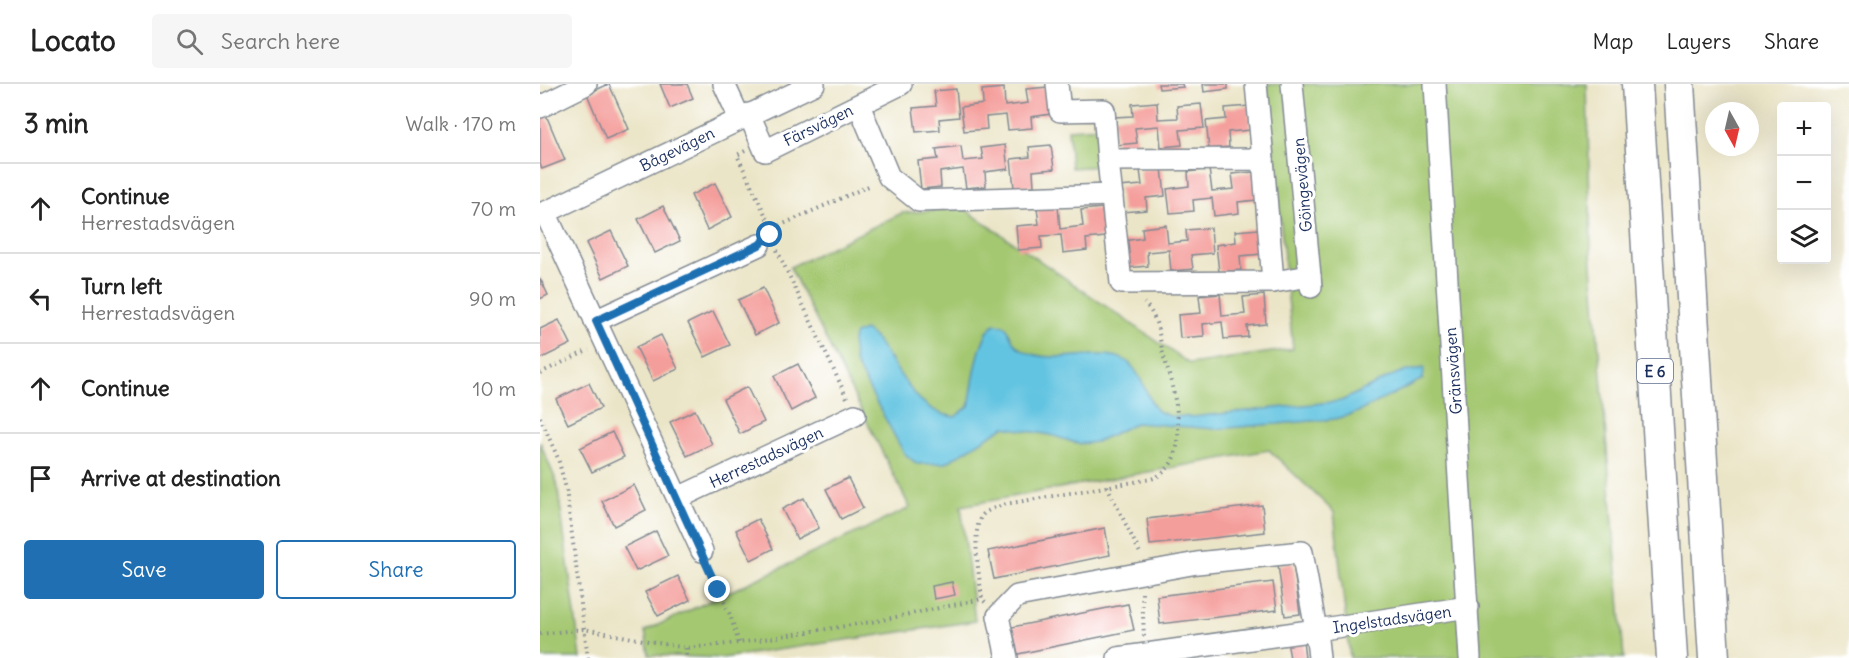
<!DOCTYPE html>
<html lang="en">
<head>
<meta charset="utf-8">
<style>
  :root { --surface:#fff; --page:#f6f6f6; --text:#222; --muted:#767676; --line:#e0e0e0; --accent:#1f6fb2 }
  body { margin:0; font-family:Delius,sans-serif; background:var(--page); color:var(--text) }
  .controls { position:absolute; right:18px; top:18px; display:grid; overflow:hidden; border-radius:6px; box-shadow:0 6px 24px #0002 }
  .controls button { width:54px; height:54px; display:grid; place-items:center; padding:0; border:0; border-bottom:2px solid var(--line); background:var(--surface); color:var(--text); font:30px sans-serif }
  .compass { position:absolute; left:1165px; top:18px; width:54px; height:54px; border-radius:50%; background:var(--surface); box-shadow:0 6px 24px #0002; rotate:172deg }
  .stop { position:absolute; width:18px; height:18px; margin:-14px; border:4px solid #1f6fb2; border-radius:50%; background:#fff }
  .stop.end { background:#1f6fb2; border-color:#fff; box-shadow:0 2px 6px #0008 }
  .list { margin:0; padding:0; list-style:none }
  h2 { display:flex; justify-content:space-between; align-items:center; height:78px; margin:0; padding:0 24px; font-size:26px }
  h2 small { font-size:20px; font-weight:400; color:var(--muted) }
  .list li { display:grid; grid-template-columns:39px 1fr auto; gap:18px; align-items:center; box-sizing:border-box; height:90px; padding:0 24px; border-top:2px solid var(--line) }
  .list b { display:block; font-size:22px; white-space:nowrap }
  .list p { margin:0; font-size:20px; white-space:nowrap; color:var(--muted) }
  .list em { font-size:20px; font-style:normal; color:var(--muted) }
  .actions { display:flex; gap:12px; padding:18px 24px }
  .actions a { flex:1; padding:14px 0; border:2px solid var(--accent); border-radius:6px; text-align:center; font-size:21px; color:var(--accent) }
  .actions .main { background:var(--accent); color:#fff }
  .icon { flex:none; width:33px; height:33px; fill:none; stroke:currentColor; stroke-width:2; stroke-linecap:round; stroke-linejoin:round }
  .map { position:relative; flex:none; width:1309px; height:574px; overflow:hidden }
  header { display:flex; align-items:center; gap:36px; box-sizing:border-box; height:84px; padding:0 30px; background:var(--surface); border-bottom:2px solid var(--line) }
  header strong { font-size:28px }
  nav { display:flex; gap:33px; margin-inline-start:auto; font-size:21px }
  .search { width:420px; height:54px; background:var(--page); display:flex; align-items:center; gap:15px; box-sizing:border-box; padding:0 21px; border-radius:6px; color:var(--muted); font-size:22px }
  main { display:flex }
  aside { flex:1; background:var(--surface) }
  .map>svg:first-child { display:block }
  .green { fill:#a4c871; stroke:#607c68; stroke-width:1.5 }
  .water { fill:#63c4e1; stroke:#3f7aa0; stroke-width:1.5 }
  .building { fill:#f49e9b }
  .lines { fill:none; stroke-linecap:round; stroke-linejoin:round }
  .minor-casing { stroke:#838a92; stroke-width:24 }
  .highway-casing { stroke:#838a92; stroke-width:33 }
  .path { stroke:#838a92; stroke-width:4; stroke-dasharray:1.5 4.5; stroke-linecap:butt }
  .minor { stroke:#fff; stroke-width:21 }
  .highway { stroke:#fff; stroke-width:30 }
  .route { stroke:#1f6fb2; stroke-width:8 }
  .labels { text-anchor:middle; dominant-baseline:central; stroke-width:6; stroke-linejoin:round; paint-order:stroke }
  .shield { fill:#fff; stroke:#5f6d8e; stroke-width:1.5 }
  .shield-label { font-size:15px; font-weight:bold; fill:#1b2f5e }
  .street-label { font-size:16px; fill:#1b2f5e; stroke:#fff }
</style>
</head>
<body>
<header>
<strong>Locato</strong>
<div class="search"><svg class="icon" aria-label="search" viewBox="0 0 24 24"><circle cx="10" cy="10" r="6"/><path d="M15 15l6 6"/></svg>Search here</div>
<nav><a>Map</a><a>Layers</a><a>Share</a></nav>
</header>
<main>
<aside>
<h2>3 min<small>Walk · 170 m</small></h2>
<ul class="list">
<li><svg class="icon" aria-label="ahead" viewBox="0 0 24 24"><path d="M12 20V5M6 11l6-6 6 6"/></svg><div><b>Continue</b><p>Herrestadsvägen</p></div><em>70 m</em></li>
<li><svg class="icon" aria-label="left" viewBox="0 0 24 24"><path d="M17 20v-9H6M10 6l-5 5 5 5"/></svg><div><b>Turn left</b><p>Herrestadsvägen</p></div><em>90 m</em></li>
<li><svg class="icon" aria-label="ahead" viewBox="0 0 24 24"><path d="M12 20V5M6 11l6-6 6 6"/></svg><div><b>Continue</b></div><em>10 m</em></li>
<li><svg class="icon" aria-label="arrive" viewBox="0 0 24 24"><path d="M6 21V4h12l-3 4 3 4H6"/></svg><div><b>Arrive at destination</b></div></li>
</ul>
<div class="actions"><a class="main">Save</a><a>Share</a></div>
</aside>
<div class="map">
<svg width="1309" height="574" viewBox="0 0 1309 574">
  <rect width="100%" height="100%" fill="#fff"/>
  <filter id="ink" filterUnits="userSpaceOnUse"><feTurbulence type="fractalNoise" baseFrequency=".0167" numOctaves="2"/><feDisplacementMap in="SourceGraphic" scale="12" xChannelSelector="R" yChannelSelector="G"/><feConvolveMatrix kernelMatrix="1 2 1 2 8 2 1 2 1" color-interpolation-filters="sRGB"/></filter>
  <filter id="wash" filterUnits="userSpaceOnUse"><feTurbulence type="fractalNoise" baseFrequency=".008" numOctaves="4" result="noise"/><feDisplacementMap in="SourceGraphic" scale="24" xChannelSelector="R" yChannelSelector="G"/><feGaussianBlur stdDeviation="1.35" result="paint"/><feColorMatrix in="noise" values="0 0 0 0 0 0 0 0 0 0 0 0 0 0 0 0 0 1.4 0 .05"/><feComposite in="paint" operator="in"/></filter>
  <g filter="url(#wash)">
    <rect width="100%" height="100%" fill="#ebe5c7"/>
    <g class="green">
      <path d="M727,0H1047L1051,169L1084,574H810L794,428L729,366L421,422L435,537L182,574L109,571L105,547L370,424L250,183L362,129L423,124L650,280L753,265Z"/>
      <path d="M560,43L562,82L531,84L528,45Z"/>
      <path d="M0,358L17,399L41,574H0Z"/>
    </g>
    <path class="water" d="M455,240L464,241C470,247 471,256 476,261C503,288 565,258 589,279C603,292 606,312 617,327L630,332L652,333L801,317L858,289L884,284L883,295L816,329L795,335L676,345L596,339L556,358L539,360L511,351L464,343L406,379L377,380L364,369L315,279L312,258L315,250L324,246L331,250C358,279 372,328 415,333L429,322C433,302 438,250 455,240Z"/>
    <g id="blocks">
      <g class="building">
        <path d="M69,0L89,45L66,55L47,10Z"/>
        <path d="M120,0H147L153,14L130,24Z"/>
        <path d="M618,0H642L643,3L619,5Z"/>
        <path d="M663,0H688V5L664,8Z"/>
        <path d="M508,3L511,30L491,33L492,44L468,46L466,31L446,33L447,45L424,47L421,23L443,20L442,6L464,4L465,22L488,19L486,5Z"/>
        <path d="M416,5L419,33L399,35L400,46L376,48L373,24L396,22L394,7Z"/>
        <path d="M617,18L618,35L638,34L637,22L661,20L664,44L640,46L642,61L621,63L619,42L595,44L597,59L576,61L574,33L593,32L592,20Z"/>
        <path d="M709,22L711,46L688,48L689,63L669,65L666,37L686,35L685,24Z"/>
        <path d="M6,31L25,76L2,85L0,80V33Z"/>
        <path d="M465,61L468,85L445,88L446,102L426,104L423,85L400,88L401,103L381,105L378,77L398,75L396,65L421,62L423,77L443,75L441,64Z"/>
        <path d="M511,61L514,85L493,87L494,102L474,104L471,75L490,73L489,63Z"/>
        <path d="M622,84L625,112L606,114L607,126L582,128L579,103L602,101L600,86Z"/>
        <path d="M669,85L672,107L694,105L692,90L714,88L717,116L698,118L699,129L674,132L672,114L653,116L654,127L630,129L627,105L649,102L648,88Z"/>
        <path d="M175,99L192,133L167,146L151,111Z"/>
        <path d="M123,122L140,157L115,169L98,135Z"/>
        <path d="M518,122L520,145L543,142L541,126L562,124L565,153L546,155L547,166L523,169L521,151L501,152L502,164L478,166L476,142L499,140L497,124Z"/>
        <path d="M626,141L628,159L647,157L646,146L671,144L673,169L651,171L653,185L631,187L629,166L607,168L608,182L586,184L583,157L603,154L602,144Z"/>
        <path d="M719,145L722,170L700,172L701,186L679,188L676,161L696,158L695,147Z"/>
        <path d="M71,147L88,182L63,194L46,159Z"/>
        <path d="M0,194L8,211L0,215Z"/>
        <path d="M223,204L239,239L215,251L198,216Z"/>
        <path d="M680,210L682,232L705,230L703,213L724,211L726,240L707,242L708,253L684,255L682,238L663,240L664,252L640,254L638,231L661,229L659,212Z"/>
        <path d="M173,227L190,261L165,273L148,239Z"/>
        <path d="M19,236L31,260L0,275V245Z"/>
        <path d="M121,251L138,285L113,297L96,263Z"/>
        <path d="M258,280L275,314L251,327L234,292Z"/>
        <path d="M49,299L61,324L28,340L16,315Z"/>
        <path d="M207,303L224,338L200,350L183,315Z"/>
        <path d="M155,326L172,360L147,372L130,338Z"/>
        <path d="M72,348L84,373L52,388L40,364Z"/>
        <path d="M308,394L323,424L301,435L286,405Z"/>
        <path d="M94,401L106,426L74,442L62,417Z"/>
        <path d="M264,414L279,444L257,455L242,425Z"/>
        <path d="M722,421L725,448L610,461L607,435Z"/>
        <path d="M218,435L233,465L211,476L196,446Z"/>
        <path d="M565,444L570,471L454,495L448,467Z"/>
        <path d="M116,447L128,472L96,487L84,463Z"/>
        <path d="M753,479L760,530L745,532L738,481Z"/>
        <path d="M138,492L150,516L118,532L105,508Z"/>
        <path d="M412,498L415,511L394,515L392,502Z"/>
        <path d="M733,498L737,526L620,540L617,512Z"/>
        <path d="M588,520L594,546L478,570L472,543Z"/>
        <path d="M763,556L765,574H750L747,558Z"/>
      </g>
    </g>
  </g>
  <g filter="url(#ink)">
    <use href="#blocks" fill-opacity="0" stroke="#838a92" stroke-width="1.5"/>
    <g class="lines">
      <g class="minor-casing">
        <g id="minor">
          <path d="M184,0L200,35"/>
          <path d="M517,0L520,27L564,26L568,76L723,75L733,198"/>
          <path d="M716,0L723,75"/>
          <path d="M752,0L771,203"/>
          <path d="M895,0L930,574"/>
          <path d="M319,21L349,93L379,117L572,111"/>
          <path d="M0,23L46,0"/>
          <path d="M209,30L225,67L361,0"/>
          <path d="M568,76L581,199L733,198L770,192"/>
          <path d="M5,128L162,467"/>
          <path d="M0,131L274,0"/>
          <path d="M55,237L219,161"/>
          <path d="M138,414L315,331"/>
          <path d="M467,574L458,532L477,512L657,479L762,468L776,546L578,574"/>
          <path d="M779,574L776,546L928,523"/>
        </g>
      </g>
      <g class="highway-casing">
        <g id="highway">
          <path d="M1097,0L1132,574"/>
          <path d="M1139,0L1174,574"/>
        </g>
      </g>
      <g class="path">
        <path d="M205,67L197,71L232,145"/>
        <path d="M231,149L232,145L331,101"/>
        <path d="M237,166L307,314"/>
        <path d="M0,289L49,266"/>
        <path d="M0,333L18,374L26,405L48,574"/>
        <path d="M567,402L600,469"/>
        <path d="M169,485L190,531L199,559"/>
        <path d="M602,509L604,553"/>
        <path d="M445,518L442,515C440,495 431,450 441,433C445,426 458,423 466,420L611,395C657,380 633,303 623,270C619,252 618,232 604,219"/>
        <path d="M0,550L44,545L146,564L199,559L337,537L442,515"/>
        <path d="M146,564L147,574"/>
      </g>
      <use href="#minor" class="minor"/>
      <use href="#highway" class="highway"/>
    </g>
  </g>
  <g class="lines" filter="url(#ink)">
    <path class="route" d="M178,506L56,237L219,161L230,151"/>
  </g>
  <g class="labels">
    <rect class="shield" x="1097" y="275" width="36" height="24" rx="4.5"/>
    <g class="shield-label">
      <text x="1115" y="287">E 6</text>
    </g>
    <g class="street-label">
      <text transform="translate(278 41) rotate(-26)">Färsvägen</text>
      <text transform="translate(137 65) rotate(-26)">Bågevägen</text>
      <text transform="translate(762 101) rotate(-95)">Göingevägen</text>
      <text transform="translate(913 287) rotate(-94)">Gränsvägen</text>
      <text transform="translate(226 373) rotate(-25)">Herrestadsvägen</text>
      <text transform="translate(852 535) rotate(-8)">Ingelstadsvägen</text>
    </g>
  </g>
</svg>
<div class="controls">
<button>+</button>
<button>−</button>
<button><svg class="icon" aria-label="layers" viewBox="0 0 24 24"><path d="M12 4l9 5-9 5-9-5zM3 14l9 5 9-5"/></svg></button>
</div>
<svg class="compass" viewBox="-18 -18 36 36"><path d="M0-13l5 13h-10z" fill="#e53935"/><path d="M0 13l5-13h-10z" fill="#767676"/></svg>
<div class="stop" style="left:230px;top:151px"></div>
<div class="stop end" style="left:178px;top:506px"></div>
</div>
</main>
</body>
</html>
